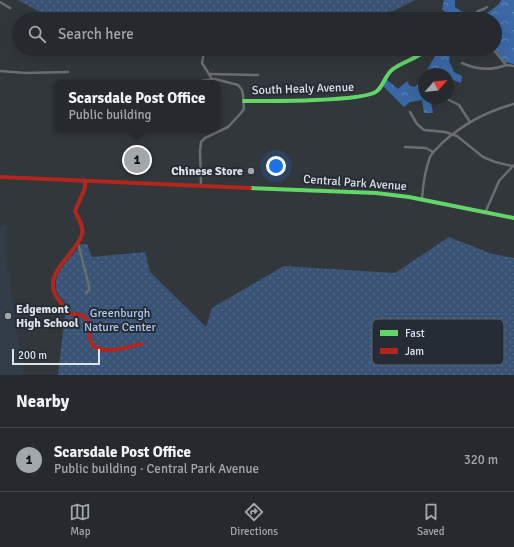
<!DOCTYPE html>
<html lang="en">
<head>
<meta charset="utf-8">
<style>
  :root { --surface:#26292d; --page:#323539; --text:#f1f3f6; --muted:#a4a6aa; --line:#424549; --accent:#a2a7ac }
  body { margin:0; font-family:Signika,sans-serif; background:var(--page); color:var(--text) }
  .compass { position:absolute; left:418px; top:68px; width:36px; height:36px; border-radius:50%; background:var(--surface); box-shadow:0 4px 16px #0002; rotate:62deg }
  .scale { position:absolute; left:12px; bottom:10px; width:88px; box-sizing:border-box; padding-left:4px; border:2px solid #dee3e8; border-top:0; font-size:11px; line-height:14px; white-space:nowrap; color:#dee3e8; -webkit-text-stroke:3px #262c35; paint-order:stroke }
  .you { position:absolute; left:276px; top:166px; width:14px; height:14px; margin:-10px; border:3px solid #fff; border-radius:50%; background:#1a73e8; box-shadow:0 0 0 6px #1a73e833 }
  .badge { display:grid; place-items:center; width:26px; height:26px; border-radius:50%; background:var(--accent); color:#111; font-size:13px; font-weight:700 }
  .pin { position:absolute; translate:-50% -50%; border:2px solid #fff; box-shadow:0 1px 4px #0006 }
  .popup { position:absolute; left:54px; top:80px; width:166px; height:52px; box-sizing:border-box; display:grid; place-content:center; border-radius:8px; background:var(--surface); filter:drop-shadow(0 1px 3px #0005); font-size:13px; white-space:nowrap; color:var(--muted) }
  .popup b { font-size:15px; color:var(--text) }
  .popup::after { content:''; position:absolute; left:50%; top:100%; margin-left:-8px; border:8px solid transparent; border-top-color:var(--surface) }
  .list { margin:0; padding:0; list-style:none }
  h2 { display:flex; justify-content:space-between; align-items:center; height:52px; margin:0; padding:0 16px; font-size:17px }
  h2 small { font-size:13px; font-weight:400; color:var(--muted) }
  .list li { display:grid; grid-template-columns:26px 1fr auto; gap:12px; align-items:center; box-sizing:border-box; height:64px; padding:0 16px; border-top:1px solid var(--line) }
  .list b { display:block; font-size:15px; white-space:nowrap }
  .list p { margin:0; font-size:13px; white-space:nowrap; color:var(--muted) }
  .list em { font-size:13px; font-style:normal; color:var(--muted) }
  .icon { flex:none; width:22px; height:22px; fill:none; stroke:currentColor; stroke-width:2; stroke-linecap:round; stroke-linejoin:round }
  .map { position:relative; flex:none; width:514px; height:375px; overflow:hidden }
  .search { position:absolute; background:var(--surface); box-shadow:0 4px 16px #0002; left:12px; right:12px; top:12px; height:44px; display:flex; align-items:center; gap:10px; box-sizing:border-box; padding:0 14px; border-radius:22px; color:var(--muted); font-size:15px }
  .sheet { height:116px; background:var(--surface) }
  nav { display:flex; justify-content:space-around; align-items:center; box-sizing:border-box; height:56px; border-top:1px solid var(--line); background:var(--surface); font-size:11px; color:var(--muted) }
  nav a { display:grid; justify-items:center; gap:2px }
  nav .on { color:var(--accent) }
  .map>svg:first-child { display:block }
  .built { fill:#333d4a }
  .green { fill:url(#green-dots) }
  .forest { fill:url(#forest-crowns) }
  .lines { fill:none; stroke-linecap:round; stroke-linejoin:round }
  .street { stroke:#6b6d6e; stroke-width:2.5 }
  .fast { stroke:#63d668; stroke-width:4 }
  .jam { stroke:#b3261e; stroke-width:4 }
  .poi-dot { fill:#a2a7ac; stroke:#262c35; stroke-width:1.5 }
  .labels { text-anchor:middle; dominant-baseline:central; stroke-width:4; stroke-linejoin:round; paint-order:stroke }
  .street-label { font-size:12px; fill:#dee3e8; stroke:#262c35 }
  .poi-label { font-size:12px; font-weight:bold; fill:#dee3e8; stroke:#262c35; text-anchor:end }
  .park-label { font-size:12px; fill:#acc8ed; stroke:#262c35 }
  .key { fill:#262c35; stroke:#5d636b; stroke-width:1 }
  .key-label { font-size:11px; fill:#dee3e8 }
</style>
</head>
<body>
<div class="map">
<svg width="514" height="375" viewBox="0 0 514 375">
  <defs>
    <pattern id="green-dots" width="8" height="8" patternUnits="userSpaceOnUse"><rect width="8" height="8" fill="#395476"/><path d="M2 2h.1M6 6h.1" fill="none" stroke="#556c8a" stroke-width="1.8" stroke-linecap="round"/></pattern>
    <pattern id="forest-crowns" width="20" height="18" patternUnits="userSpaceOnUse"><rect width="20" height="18" fill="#3b69a6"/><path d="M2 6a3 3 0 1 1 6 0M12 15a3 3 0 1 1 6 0" fill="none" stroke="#6085b6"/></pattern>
  </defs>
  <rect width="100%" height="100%" fill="#32373c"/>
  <path class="built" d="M6,225V258L24,375H0V226Z"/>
  <g class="green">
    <path d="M18,0H415L393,11L340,19H52Z"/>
    <path d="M449,237L492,254L514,258V375H58L66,305C64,300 59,297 57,292C50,273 72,258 81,244H87L92,257L145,252L150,272L206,327L212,308L284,266L395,273Z"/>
  </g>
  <g class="forest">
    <path d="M444,0H455V7L464,13L463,19H442L445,12L442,9Z"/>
    <path d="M501,0H514V64L505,62L494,49H495V19H480L499,4Z"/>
    <path d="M430,49H457V51L450,52L449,61L454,72L462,76L461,83L453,80L448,81V74H425L435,56Z"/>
    <path d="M424,77V98H430L433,113H424L422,100L410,102L404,107L383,86L386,79L398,89L407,81L410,86L414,87L423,81Z"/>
  </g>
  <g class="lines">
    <g class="street">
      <path d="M0,2L10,8"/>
      <path d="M426,19L438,13L440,16L439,19"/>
      <path d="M477,19L475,15L478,11L484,9L487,7"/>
      <path d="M493,49L506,65L514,66"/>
      <path d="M204,52L202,63L212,79"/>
      <path d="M462,63C475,69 491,71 506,65"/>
      <path d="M0,71L25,73L68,72"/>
      <path d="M209,74L258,75"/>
      <path d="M187,83L215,79L238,85L242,90L243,95L244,109L241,113L228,127L205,138L201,142L200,151L201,185"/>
      <path d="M445,98L459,105L470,122"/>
      <path d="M410,112L417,124L424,130L445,132L457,136L483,157L495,162L512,166"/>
      <path d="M405,147L426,148L433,152"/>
      <path d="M422,199C423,185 425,170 430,157C433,151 438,148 442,143C462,125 487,111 514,104"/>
      <path d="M485,213L499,181L514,165"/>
      <path d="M78,243L89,286V290L86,293"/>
    </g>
    <g class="fast">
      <path d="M244,101C265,101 365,102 377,91C384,85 385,75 393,69C404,61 417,59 427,49"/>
      <path d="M250,188L376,193L409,197L514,218"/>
    </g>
    <g class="jam">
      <path d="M0,177L250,188"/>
      <path d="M85,181V188L75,211C78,218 84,227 82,234C77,254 44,271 55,294C58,300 65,307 69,314L82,315L87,320C89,327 88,335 91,342C97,357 129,347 141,344"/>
    </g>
  </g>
  <g class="poi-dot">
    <circle cx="251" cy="171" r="4"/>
    <circle cx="8" cy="316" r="4"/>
  </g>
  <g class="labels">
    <g class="street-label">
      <text transform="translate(303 89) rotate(-2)">South Healy Avenue</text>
      <text transform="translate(355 183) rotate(4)">Central Park Avenue</text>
    </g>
    <g class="poi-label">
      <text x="243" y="171">Chinese Store</text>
      <text x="16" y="309" text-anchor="start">Edgemont<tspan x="16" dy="14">High School</tspan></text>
    </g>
    <g class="park-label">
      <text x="120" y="313">Greenburgh<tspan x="120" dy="14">Nature Center</tspan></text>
    </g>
  </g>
  <rect x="372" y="319" width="132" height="46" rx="6" class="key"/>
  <rect x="380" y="330" width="18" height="6" fill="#63d668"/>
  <rect x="380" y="348" width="18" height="6" fill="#b3261e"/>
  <g class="key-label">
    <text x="405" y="337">Fast</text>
    <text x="405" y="355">Jam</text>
  </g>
</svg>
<svg class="compass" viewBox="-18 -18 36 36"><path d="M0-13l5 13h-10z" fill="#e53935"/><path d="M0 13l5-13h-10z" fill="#a4a6aa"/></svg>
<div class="scale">200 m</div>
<div class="you"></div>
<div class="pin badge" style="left:137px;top:160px">1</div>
<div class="popup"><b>Scarsdale Post Office</b>Public building</div>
<div class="search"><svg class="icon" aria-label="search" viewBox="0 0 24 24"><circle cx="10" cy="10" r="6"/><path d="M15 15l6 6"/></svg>Search here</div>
</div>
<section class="sheet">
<h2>Nearby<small></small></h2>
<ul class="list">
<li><span class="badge">1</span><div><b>Scarsdale Post Office</b><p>Public building · Central Park Avenue</p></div><em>320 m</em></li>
</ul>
</section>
<nav>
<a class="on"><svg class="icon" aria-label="map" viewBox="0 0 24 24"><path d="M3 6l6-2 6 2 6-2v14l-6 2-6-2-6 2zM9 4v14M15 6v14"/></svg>Map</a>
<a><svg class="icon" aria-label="directions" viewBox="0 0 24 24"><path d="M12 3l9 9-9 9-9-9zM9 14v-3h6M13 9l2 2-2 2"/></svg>Directions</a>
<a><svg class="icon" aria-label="saved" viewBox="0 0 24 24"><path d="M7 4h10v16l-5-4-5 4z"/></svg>Saved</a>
</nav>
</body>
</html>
